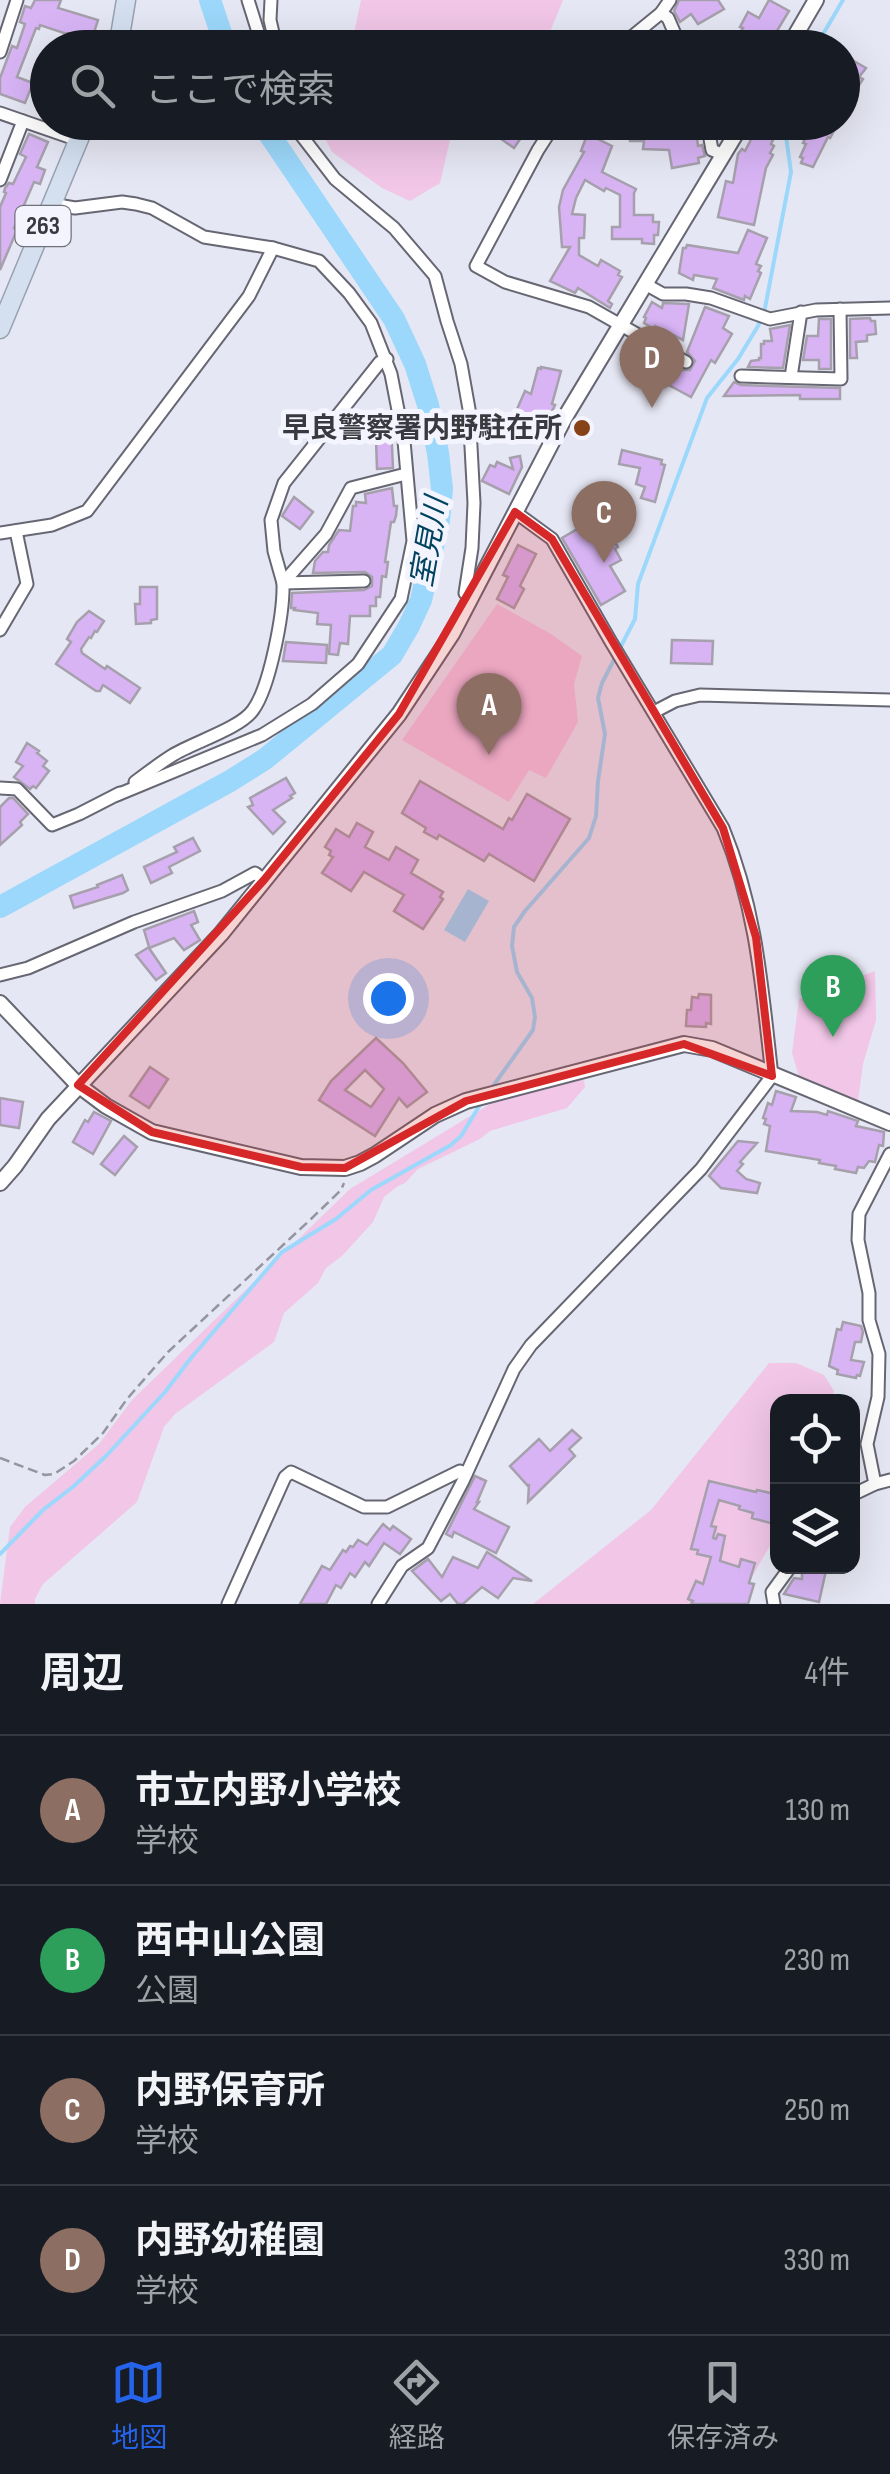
<!DOCTYPE html>
<html lang="ja">
<head>
<meta charset="utf-8">
<style>
  :root { --surface:#171b24; --page:#20242c; --text:#f1f3f6; --muted:#9ea1a6; --line:#363941; --accent:#2563eb }
  body { margin:0; font-family:"Sofia Sans Condensed","Noto Sans JP",sans-serif; background:var(--page); color:var(--text) }
  .controls { position:absolute; right:30px; bottom:30px; display:grid; overflow:hidden; border-radius:20px; box-shadow:0 10px 40px #0002 }
  .controls button { width:90px; height:90px; display:grid; place-items:center; padding:0; border:0; border-bottom:2px solid var(--line); background:var(--surface); color:var(--text); font:50px sans-serif }
  .you { position:absolute; left:388px; top:998px; width:35px; height:35px; margin:-25px; border:8px solid #fff; border-radius:50%; background:#1a73e8; box-shadow:0 0 0 15px #1a73e833 }
  .badge { display:grid; place-items:center; width:65px; height:65px; border-radius:50%; background:var(--accent); color:#fff; font-size:32px; font-weight:700 }
  .pin { position:absolute; translate:-50% -82px; filter:drop-shadow(0 2px 5px #0008) }
  .pin::after { content:''; position:absolute; top:52px; width:35px; height:30px; background:inherit; clip-path:polygon(0 0,100% 0,50% 100%) }
  .list { margin:0; padding:0; list-style:none }
  h2 { display:flex; justify-content:space-between; align-items:center; height:130px; margin:0; padding:0 40px; font-size:42px }
  h2 small { font-size:32px; font-weight:400; color:var(--muted) }
  .list li { display:grid; grid-template-columns:65px 1fr auto; gap:30px; align-items:center; box-sizing:border-box; height:150px; padding:0 40px; border-top:2px solid var(--line) }
  .list b { display:block; font-size:38px; white-space:nowrap }
  .list p { margin:0; font-size:32px; white-space:nowrap; color:var(--muted) }
  .list em { font-size:32px; font-style:normal; color:var(--muted) }
  .icon { flex:none; width:55px; height:55px; fill:none; stroke:currentColor; stroke-width:2; stroke-linecap:round; stroke-linejoin:round }
  .map { position:relative; flex:none; width:890px; height:1604px; overflow:hidden }
  .search { position:absolute; background:var(--surface); box-shadow:0 10px 40px #0002; left:30px; right:30px; top:30px; height:110px; display:flex; align-items:center; gap:25px; box-sizing:border-box; padding:0 35px; border-radius:55px; color:var(--muted); font-size:38px }
  .sheet { height:730px; background:var(--surface) }
  nav { display:flex; justify-content:space-around; align-items:center; box-sizing:border-box; height:140px; border-top:2px solid var(--line); background:var(--surface); font-size:28px; color:var(--muted) }
  nav a { display:grid; justify-items:center; gap:5px }
  nav .on { color:var(--accent) }
  .map>svg:first-child { display:block }
  .green { fill:#f1c6e7 }
  .water { fill:#9cd8fb }
  .lines { fill:none; stroke-linecap:round; stroke-linejoin:round }
  .stream { stroke:#9cd8fb; stroke-width:4 }
  .river { stroke:#9cd8fb; stroke-width:22 }
  .building { fill:#d8b4f5; stroke:#a6a0ac; stroke-width:2.5; fill-rule:evenodd }
  .minor-casing { stroke:#676773; stroke-width:15 }
  .tertiary-casing { stroke:#676773; stroke-width:18 }
  .trunk-casing { stroke:#97a1b0; stroke-width:21 }
  .path { stroke:#94959e; stroke-width:2.5; stroke-dasharray:10 5; stroke-linecap:butt }
  .minor { stroke:#fff; stroke-width:11 }
  .tertiary { stroke:#fff; stroke-width:14 }
  .trunk { stroke:#d4e0f0; stroke-width:18 }
  .marked { fill:#d62828; fill-opacity:0.2; stroke:#d62828; stroke-width:8; stroke-linejoin:round }
  .poi-dot { fill:#874318; stroke:#f4f4ff; stroke-width:4 }
  .labels { text-anchor:middle; dominant-baseline:central; stroke-width:10; stroke-linejoin:round; paint-order:stroke }
  .shield { fill:#f4f4ff; stroke:#717279; stroke-width:2.5 }
  .shield-label { font-size:25px; font-weight:bold; fill:#393a3f }
  .poi-label { font-size:28px; font-weight:bold; fill:#393a3f; stroke:#f4f4ff; text-anchor:end }
  .water-label { font-size:30px; font-style:italic; fill:#00425f; stroke:#f4f4ff }
</style>
</head>
<body>
<div class="map">
<svg width="890" height="1604" viewBox="0 0 890 1604">
  <rect width="100%" height="100%" fill="#e6e7f4"/>
  <g class="green">
    <path d="M361,0H563L548,37L536,47H351Z"/>
    <path d="M325,123H454L440,183L410,201L382,188L332,152L321,130Z"/>
    <path d="M497,604L551,634L582,656L574,684L578,722L546,778L529,770L509,802L402,740Z"/>
    <path d="M875,971L876,1020L863,1064L858,1101L800,1080L792,1053L799,999Z"/>
    <path d="M579,1076L584,1081L585,1087L567,1108L490,1131L480,1139L418,1169L405,1183L398,1186L384,1197L373,1222L342,1256L326,1268L318,1283L284,1313L274,1342L175,1414L164,1427L137,1502L43,1584L35,1599V1604H0L10,1527L25,1507L99,1444L132,1400L350,1189L500,1098Z"/>
    <path d="M769,1363H796L824,1375L834,1391L832,1401L778,1402L777,1534L736,1604H533L651,1510Z"/>
  </g>
  <path class="water" d="M468,889L489,901L465,942L444,930Z"/>
  <g class="lines">
    <g class="stream">
      <path d="M815,48L843,0"/>
      <path d="M491,1089L533,1030L535,1017L532,998L517,972L512,946L514,927L525,911L589,838L596,816L598,781L605,734L598,698L602,683L635,619L638,584L707,398L738,359L758,326L765,308L791,172L784,122"/>
      <path d="M0,1554L43,1510L74,1486L107,1455L165,1392L191,1358L282,1252L336,1219L371,1190L451,1145L461,1136L483,1100"/>
    </g>
    <g class="river">
      <path d="M210,0L226,48"/>
      <path d="M0,907L230,781L265,759L392,655L409,626L421,600L439,520L442,489L438,453L428,405L415,364L394,319L261,122"/>
    </g>
  </g>
  <g class="building">
    <path d="M35,0H61L58,8L98,20L91,42L40,25L39,29L36,28L17,77L33,83L25,103L0,94V78L12,46L17,48L25,24L20,22L25,6L31,8Z"/>
    <path d="M679,0H718L724,9L698,24L691,14L680,22L674,11Z"/>
    <path d="M769,0L789,11L768,46L740,33L743,28L740,27L748,12L759,18Z"/>
    <path d="M854,61L866,68L859,77L863,79L842,112V78Z"/>
    <path d="M477,122H528L524,127L527,129L514,148Z"/>
    <path d="M592,122H600L596,138L612,146L602,172L636,189L634,193V215H653V222H659L658,235H654V244L642,243V239H612V227H620V195L606,188L604,191L585,180L576,198L572,214L585,215L584,238H579V255L598,266L601,260L620,271L618,275L622,277L608,301L612,304L610,308L578,288L575,293L550,281L570,247H562L559,207L563,190L584,152L581,151Z"/>
    <path d="M640,122H695L698,146L702,145L705,156L698,158L699,163L672,168L669,150L643,149L644,141H630V127L640,128Z"/>
    <path d="M786,122H826L836,127L830,138L828,137L813,167L801,163L803,158L800,157L806,144L803,143L808,132Z"/>
    <path d="M756,130L773,140L771,144L774,146L770,153L773,155L766,168L754,225L718,217L726,181L733,183L738,154L742,149L745,151Z"/>
    <path d="M29,134L48,142L37,167L45,170L40,184L34,182L14,228L17,230L0,270V207L6,193L4,192L5,188L9,183L13,184L26,157L20,154Z"/>
    <path d="M748,230L767,238L756,264L761,266L758,271L761,273L750,299L745,296L744,300L713,288L717,279L694,275L693,280L679,273L683,248H686L687,245L738,253Z"/>
    <path d="M652,302L662,308L663,303L689,304L683,340L666,331L655,326L654,329L644,323L646,318L644,317Z"/>
    <path d="M705,307L729,316L723,328L732,334L715,363L711,360L691,397L656,378L659,374L621,354L629,340L681,370H690L695,361L687,352Z"/>
    <path d="M870,318L871,321H875L876,334L867,335V341L856,342L857,358H850V319Z"/>
    <path d="M819,319H831V369H819V360H803L807,336H818Z"/>
    <path d="M790,325L783,368L748,367L751,361L759,360V358H761V344H764V341H772L770,329Z"/>
    <path d="M541,367L561,371L552,404L555,405L551,414L548,413L543,427L514,416L525,391L531,394L538,368L541,369Z"/>
    <path d="M734,382L741,385L840,388V399H800V395L724,396Z"/>
    <path d="M391,424L393,468L377,469L376,440L369,441L368,430Z"/>
    <path d="M622,450L662,460L661,464L665,465L655,502L641,498L645,487L636,484L640,468L619,464Z"/>
    <path d="M520,456L522,467L509,494L482,481L490,465L495,467L497,462L513,469L510,458Z"/>
    <path d="M392,488L394,506H397L396,516L394,522H391L385,562H388L386,577L382,576L380,597H376V606H370V616H350L348,644L340,643L338,655L329,654L331,625L317,624L318,613L294,610L295,608H291L292,593L364,590L372,586V577L365,572L313,573L315,561L323,552H328L329,545L339,530L350,531L353,506H356V502L366,503L365,494Z"/>
    <path d="M294,497L313,512L300,529L282,516Z"/>
    <path d="M598,517L618,547L615,549L621,560L610,566L625,591L601,605L562,538Z"/>
    <path d="M518,545L536,554L520,586L524,589L514,608L497,599L508,577L503,575Z"/>
    <path d="M140,587H157V619L151,620V623L136,624L135,604H140Z"/>
    <path d="M89,611L104,621L97,632L95,631L91,638L89,637L81,649L82,653L105,669L107,666L140,688L130,703L103,685L100,691H96L56,664L71,642L67,639L77,622Z"/>
    <path d="M672,640L713,641L712,664L671,663Z"/>
    <path d="M286,642L327,645L326,663L283,661Z"/>
    <path d="M27,743L39,751L37,753L47,761L43,766L49,771L36,788L33,786L30,789L14,777L23,766L16,762Z"/>
    <path d="M286,778L295,793L290,796L292,798L273,810L285,822L273,834L248,807L253,805L250,798Z"/>
    <path d="M420,781L503,829L509,818L512,820L527,794L570,819L534,881L489,854L484,861L439,835L437,839L424,832L426,828L402,813Z"/>
    <path d="M9,798H13L28,814L20,822L22,825L0,845V807Z"/>
    <path d="M357,823L373,832L365,847L389,860L396,847L418,860L411,873L443,892L440,897L443,899L423,929L394,911L404,895L364,872L351,891L322,873L333,857L329,855L331,851L325,847L336,829L349,837Z"/>
    <path d="M193,838L200,851L169,867L172,873L151,883L144,867L177,852L174,847Z"/>
    <path d="M122,875L128,890L123,893L74,908L70,896L98,887L97,885Z"/>
    <path d="M194,911L198,922L191,925L200,940L184,950L174,938L149,948L166,973L156,980L136,955L149,947L144,930Z"/>
    <path d="M699,994L711,995V1024L706,1023V1027L686,1026L687,1010H691L692,997L698,998Z"/>
    <path d="M376,1038L403,1063L427,1092L407,1107L399,1098L375,1136L319,1100L331,1081ZM365,1070L384,1089L371,1107L345,1090Z"/>
    <path d="M150,1067L168,1079L149,1108L130,1096Z"/>
    <path d="M776,1091L796,1097L791,1111L817,1112L827,1115L828,1111L858,1121L856,1126L884,1132L883,1146L879,1145L875,1162L869,1161L864,1168L858,1167L856,1173L835,1169L836,1166L819,1163L820,1160L766,1151L770,1126L764,1124L766,1119L763,1118L768,1103L772,1105Z"/>
    <path d="M0,1098L23,1102L19,1128L0,1125Z"/>
    <path d="M94,1112L111,1121L93,1154L73,1142L85,1120L88,1122Z"/>
    <path d="M124,1136L137,1147L115,1175L101,1164Z"/>
    <path d="M738,1141L757,1143L740,1162L743,1164L737,1171L746,1179L760,1183L757,1193L721,1188L709,1176Z"/>
    <path d="M843,1322L861,1326L863,1332L861,1342H855L851,1360L864,1362L860,1376L857,1375L856,1378L837,1374L838,1370L829,1366L837,1329L841,1330Z"/>
    <path d="M572,1430L581,1438L569,1449L575,1456L528,1502L529,1484L528,1486L510,1466L539,1439L550,1451Z"/>
    <path d="M475,1476L486,1481L477,1502H479L474,1509L509,1527L496,1553L454,1532L452,1537L446,1534Z"/>
    <path d="M709,1481L756,1492L757,1490L775,1494L773,1505L778,1506V1525L752,1518L753,1513L739,1509L740,1506L719,1500L711,1526L716,1527L713,1538L716,1539L718,1534L725,1536L720,1561L739,1567L741,1559L755,1563L749,1583L754,1584L748,1604H691L693,1601L688,1599L696,1581L703,1584L711,1557L697,1554L698,1550L691,1549Z"/>
    <path d="M383,1524L390,1530L393,1526L411,1539L400,1554L384,1543L369,1566L365,1562L355,1577L350,1573L341,1588L336,1585L326,1604H300L322,1566L330,1570L343,1550L346,1552L350,1546L353,1547L358,1540L367,1545Z"/>
    <path d="M487,1552L532,1581L513,1578L498,1598L482,1587L463,1604H458L450,1594L441,1601L412,1571L428,1559L442,1577L453,1557L478,1568Z"/>
    <path d="M802,1566H827L819,1602L784,1594L794,1578L802,1579Z"/>
  </g>
  <g class="lines">
    <g class="minor-casing">
      <g id="minor">
        <path d="M248,0L263,48"/>
        <path d="M271,0L270,20L276,46L274,48"/>
        <path d="M661,13L668,18L681,48"/>
        <path d="M618,48L661,13L670,0"/>
        <path d="M0,52L17,0"/>
        <path d="M0,113L78,140"/>
        <path d="M291,122L335,179L394,228L435,276L447,321L461,364L469,409L474,503L472,548L465,593L472,598"/>
        <path d="M556,122L538,150L476,266L505,282L589,307L686,362"/>
        <path d="M707,122L712,150L724,155"/>
        <path d="M0,180L23,121"/>
        <path d="M52,204L75,208L122,202L136,204L152,208L204,237L273,248L319,261L349,293L371,323L391,374L404,441L413,541L401,599L358,664L312,704L262,735L117,795"/>
        <path d="M645,284L663,294H686L711,298L770,319L816,310L890,308"/>
        <path d="M741,376L841,379L840,309"/>
        <path d="M791,377L801,312"/>
        <path d="M0,533L52,525L87,511L249,296L273,248"/>
        <path d="M364,581L283,583L274,551L271,520L284,483L380,362L387,359"/>
        <path d="M0,630L27,584L16,531"/>
        <path d="M654,712L675,701L700,695L890,700"/>
        <path d="M135,782C147,773 160,763 173,755C192,743 241,728 253,710C270,687 284,612 283,583L326,534L351,488L406,474"/>
        <path d="M0,788L17,789L52,825L79,814L120,793"/>
        <path d="M0,975L28,968L134,922L222,891L255,873L264,880"/>
        <path d="M875,1484L867,1444L878,1397L879,1354L869,1320V1293L858,1240L859,1214L890,1154"/>
        <path d="M852,1495L875,1484L890,1480"/>
        <path d="M228,1604L285,1477L291,1472L364,1507H387L460,1471L466,1474"/>
        <path d="M378,1604L402,1566L428,1548L463,1481L514,1369L531,1345L701,1169L772,1076C762,989 757,910 723,828L611,642L552,539L515,512"/>
        <path d="M774,1604L772,1592L791,1566"/>
      </g>
    </g>
    <g class="tertiary-casing">
      <g id="tertiary">
        <path d="M788,48L816,0"/>
        <path d="M0,1003L78,1085L106,1106L152,1132L301,1167L345,1168L360,1163L375,1155L435,1115L466,1101L684,1044L712,1049L890,1123"/>
        <path d="M0,1183L15,1166L48,1119L221,934L399,714L452,634L564,419L743,122"/>
      </g>
    </g>
    <g class="trunk-casing">
      <g id="trunk">
        <path d="M118,48L126,0"/>
        <path d="M0,329L86,122"/>
      </g>
    </g>
    <path class="path" d="M0,1458L45,1475L54,1474L74,1461L103,1433L127,1399L168,1352L311,1219L341,1190L344,1183"/>
    <use href="#minor" class="minor"/>
    <use href="#tertiary" class="tertiary"/>
    <use href="#trunk" class="trunk"/>
  </g>
  <path class="marked" d="M515,512L552,539L723,828L756,937L772,1076L684,1044L466,1101L345,1168L301,1167L152,1132L78,1085L264,880L399,714Z"/>
  <circle class="poi-dot" cx="582" cy="428" r="10"/>
  <g class="labels">
    <rect class="shield" x="15.5" y="206" width="55" height="40" rx="8"/>
    <g class="shield-label">
      <text x="43" y="226">263</text>
    </g>
    <g class="poi-label">
      <text x="562" y="428">早良警察署内野駐在所</text>
    </g>
    <g class="water-label">
      <text transform="translate(430 542) rotate(-80)">室見川</text>
    </g>
  </g>
</svg>
<div class="controls">
<button><svg class="icon" aria-label="locate" viewBox="0 0 24 24"><circle cx="12" cy="12" r="6"/><path d="M12 2v4M12 18v4M2 12h4M18 12h4"/></svg></button>
<button><svg class="icon" aria-label="layers" viewBox="0 0 24 24"><path d="M12 4l9 5-9 5-9-5zM3 14l9 5 9-5"/></svg></button>
</div>
<div class="you"></div>
<div class="pin badge" style="left:489px;top:755px;background:#8d6e63">A</div>
<div class="pin badge" style="left:833px;top:1037px;background:#2e9e5b">B</div>
<div class="pin badge" style="left:604px;top:563px;background:#8d6e63">C</div>
<div class="pin badge" style="left:652px;top:408px;background:#8d6e63">D</div>
<div class="search"><svg class="icon" aria-label="search" viewBox="0 0 24 24"><circle cx="10" cy="10" r="6"/><path d="M15 15l6 6"/></svg>ここで検索</div>
</div>
<section class="sheet">
<h2>周辺<small>4件</small></h2>
<ul class="list">
<li><span class="badge" style="background:#8d6e63">A</span><div><b>市立内野小学校</b><p>学校</p></div><em>130 m</em></li>
<li><span class="badge" style="background:#2e9e5b">B</span><div><b>西中山公園</b><p>公園</p></div><em>230 m</em></li>
<li><span class="badge" style="background:#8d6e63">C</span><div><b>内野保育所</b><p>学校</p></div><em>250 m</em></li>
<li><span class="badge" style="background:#8d6e63">D</span><div><b>内野幼稚園</b><p>学校</p></div><em>330 m</em></li>
</ul>
</section>
<nav>
<a class="on"><svg class="icon" aria-label="map" viewBox="0 0 24 24"><path d="M3 6l6-2 6 2 6-2v14l-6 2-6-2-6 2zM9 4v14M15 6v14"/></svg>地図</a>
<a><svg class="icon" aria-label="directions" viewBox="0 0 24 24"><path d="M12 3l9 9-9 9-9-9zM9 14v-3h6M13 9l2 2-2 2"/></svg>経路</a>
<a><svg class="icon" aria-label="saved" viewBox="0 0 24 24"><path d="M7 4h10v16l-5-4-5 4z"/></svg>保存済み</a>
</nav>
</body>
</html>
